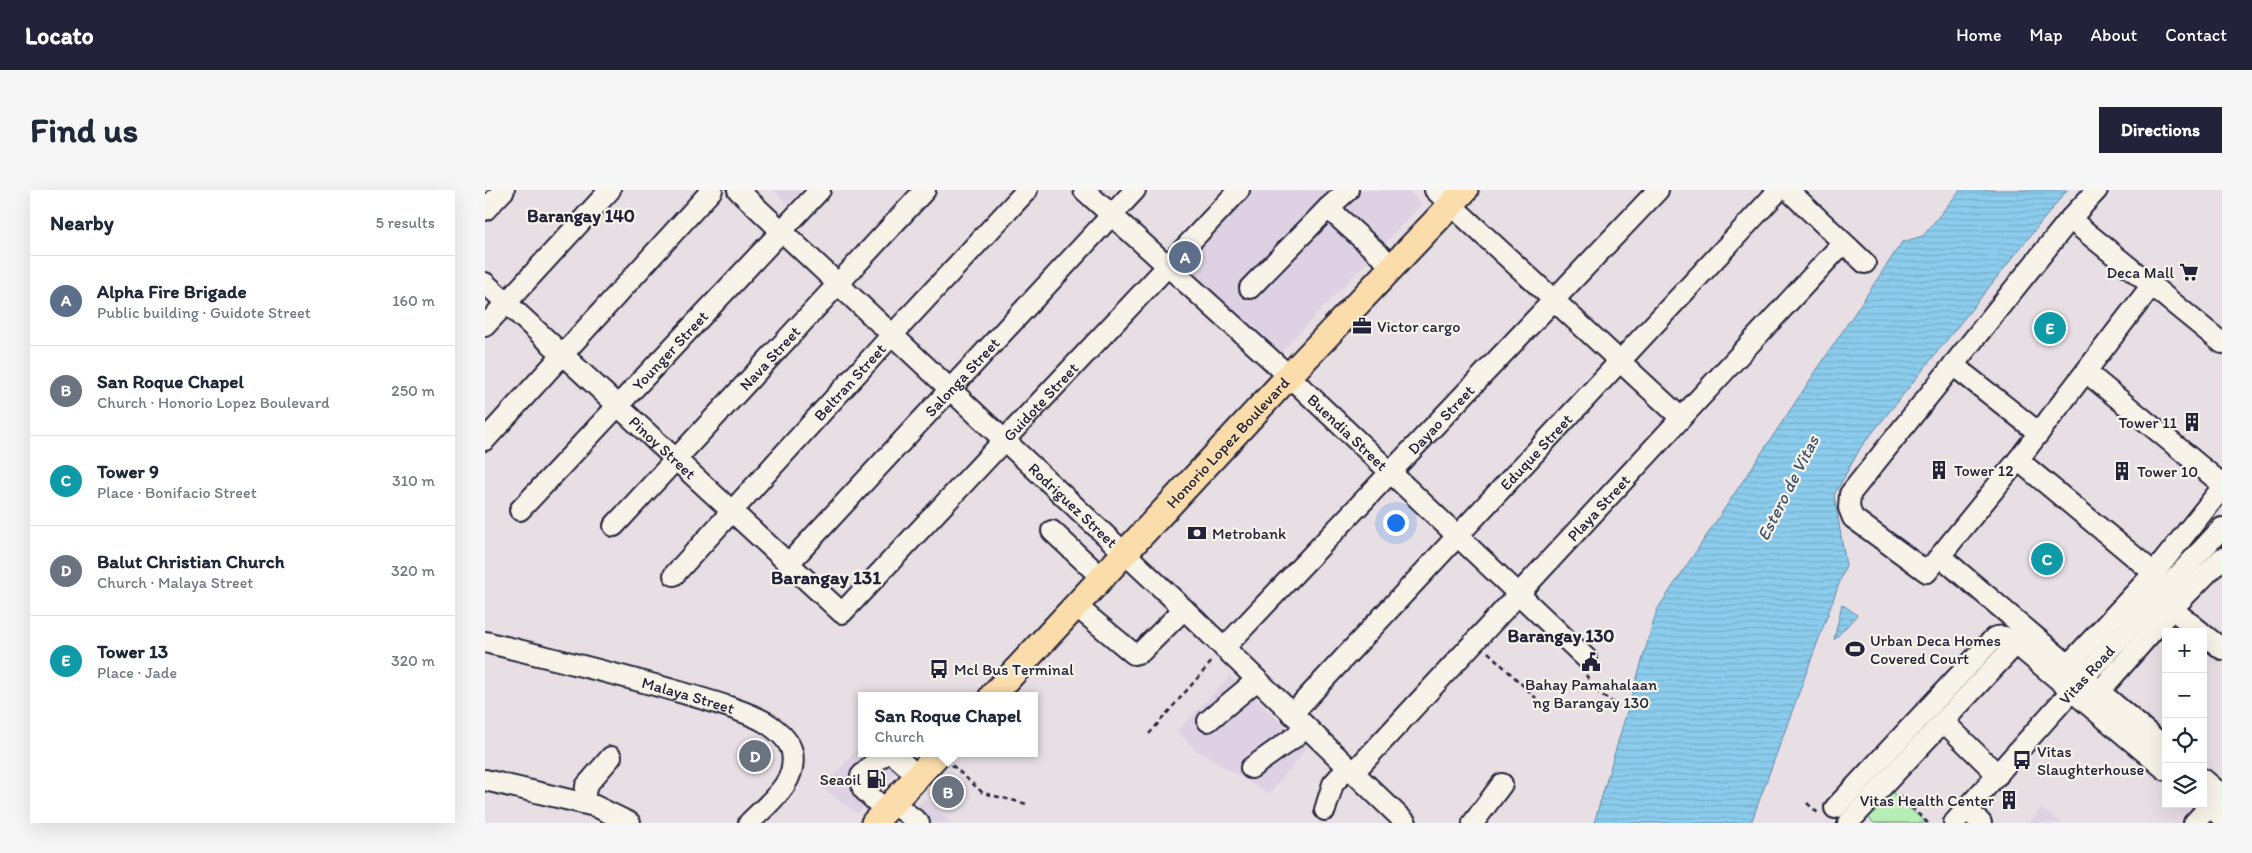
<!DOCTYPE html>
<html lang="en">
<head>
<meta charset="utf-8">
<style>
  :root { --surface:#fff; --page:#f6f6f7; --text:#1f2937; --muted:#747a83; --line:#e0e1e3; --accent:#22223b }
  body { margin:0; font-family:Itim,sans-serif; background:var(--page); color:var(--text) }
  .controls { position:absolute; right:15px; bottom:15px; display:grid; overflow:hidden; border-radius:0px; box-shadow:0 5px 20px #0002 }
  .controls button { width:45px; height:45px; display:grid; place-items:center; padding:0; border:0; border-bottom:1px solid var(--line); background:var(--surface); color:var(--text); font:25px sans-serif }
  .you { position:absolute; left:910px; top:332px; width:18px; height:18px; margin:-12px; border:4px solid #fff; border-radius:50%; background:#1a73e8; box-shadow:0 0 0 8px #1a73e833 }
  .badge { display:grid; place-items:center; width:32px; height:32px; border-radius:50%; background:var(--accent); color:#fff; font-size:16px; font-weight:700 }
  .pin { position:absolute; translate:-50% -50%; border:2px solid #fff; box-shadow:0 1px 5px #0006 }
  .popup { position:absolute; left:373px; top:502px; width:180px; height:65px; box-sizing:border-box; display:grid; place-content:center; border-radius:0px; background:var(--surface); filter:drop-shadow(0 1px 4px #0005); font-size:16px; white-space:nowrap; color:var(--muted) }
  .popup b { font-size:19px; color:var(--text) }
  .popup::after { content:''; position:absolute; left:50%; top:100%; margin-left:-10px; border:10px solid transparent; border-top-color:var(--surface) }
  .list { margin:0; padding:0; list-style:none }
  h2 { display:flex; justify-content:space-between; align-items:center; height:65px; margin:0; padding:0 20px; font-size:21px }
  h2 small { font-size:16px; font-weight:400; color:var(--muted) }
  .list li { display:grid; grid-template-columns:32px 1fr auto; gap:15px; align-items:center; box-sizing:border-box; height:90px; padding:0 20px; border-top:1px solid var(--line) }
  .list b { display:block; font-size:19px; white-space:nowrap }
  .list p { margin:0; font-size:16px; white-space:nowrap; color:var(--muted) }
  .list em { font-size:16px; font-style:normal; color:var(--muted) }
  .icon { flex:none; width:28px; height:28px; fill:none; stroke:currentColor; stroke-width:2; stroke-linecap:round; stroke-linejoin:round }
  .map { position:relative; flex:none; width:1737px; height:633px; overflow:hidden; border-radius:0px }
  header { display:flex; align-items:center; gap:30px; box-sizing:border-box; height:70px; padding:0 25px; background:var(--accent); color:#fff }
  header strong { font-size:24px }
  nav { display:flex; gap:28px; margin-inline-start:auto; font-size:18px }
  .intro { display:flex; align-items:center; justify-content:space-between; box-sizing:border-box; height:120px; padding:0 30px }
  h1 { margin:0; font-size:35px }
  .button { padding:12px 22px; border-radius:0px; background:var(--accent); color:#fff; font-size:18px; font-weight:700 }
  main { display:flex; gap:30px; padding:0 30px }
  aside { flex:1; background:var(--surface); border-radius:0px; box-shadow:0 5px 20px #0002 }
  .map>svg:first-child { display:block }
  .built { fill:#ded1e3 }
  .green { fill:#b6efb3; stroke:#6c8877 }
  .water { fill:url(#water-rules); stroke:#6288a6 }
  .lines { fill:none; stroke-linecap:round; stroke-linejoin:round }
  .minor-casing { stroke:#22223b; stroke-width:24 }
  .major-casing { stroke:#22223b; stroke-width:29 }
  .path { stroke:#22223b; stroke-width:2.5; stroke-dasharray:5 4; stroke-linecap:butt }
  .minor { stroke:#f7f3e8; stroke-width:20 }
  .major { stroke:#fbddab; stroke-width:25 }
  .labels { text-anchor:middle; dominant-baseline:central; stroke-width:4.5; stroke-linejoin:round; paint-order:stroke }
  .poi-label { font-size:16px; fill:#22223b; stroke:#f7f3e8; text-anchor:start }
  .street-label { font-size:16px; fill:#22223b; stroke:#f7f3e8 }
  .neighbourhood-label { font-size:18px; font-weight:bold; fill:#22223b; stroke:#f7f3e8 }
  .water-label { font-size:18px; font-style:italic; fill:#425570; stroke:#f7f3e8 }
  .quarter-label { font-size:19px; font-weight:bold; fill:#22223b; stroke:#f7f3e8 }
</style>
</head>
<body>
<header>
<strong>Locato</strong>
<nav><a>Home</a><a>Map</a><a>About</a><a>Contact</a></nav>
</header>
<div class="intro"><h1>Find us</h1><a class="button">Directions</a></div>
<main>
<aside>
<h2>Nearby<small>5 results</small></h2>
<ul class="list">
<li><span class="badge" style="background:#5c6f8a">A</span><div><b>Alpha Fire Brigade</b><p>Public building · Guidote Street</p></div><em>160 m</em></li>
<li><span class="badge" style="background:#6b7280">B</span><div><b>San Roque Chapel</b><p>Church · Honorio Lopez Boulevard</p></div><em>250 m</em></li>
<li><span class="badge" style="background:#0f9aa8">C</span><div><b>Tower 9</b><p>Place · Bonifacio Street</p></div><em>310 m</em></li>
<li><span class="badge" style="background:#6b7280">D</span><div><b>Balut Christian Church</b><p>Church · Malaya Street</p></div><em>320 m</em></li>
<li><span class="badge" style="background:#0f9aa8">E</span><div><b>Tower 13</b><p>Place · Jade</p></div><em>320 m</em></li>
</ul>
</aside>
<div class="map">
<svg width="1737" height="633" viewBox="0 0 1737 633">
  <defs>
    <pattern id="water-rules" width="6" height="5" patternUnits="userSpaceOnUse" patternTransform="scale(1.25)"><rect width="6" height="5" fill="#8ccced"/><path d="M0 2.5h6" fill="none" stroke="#78afcc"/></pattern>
  </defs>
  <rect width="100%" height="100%" fill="#e8dfe5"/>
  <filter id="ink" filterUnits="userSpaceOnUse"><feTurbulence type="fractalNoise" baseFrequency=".02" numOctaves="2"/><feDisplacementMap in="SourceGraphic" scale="10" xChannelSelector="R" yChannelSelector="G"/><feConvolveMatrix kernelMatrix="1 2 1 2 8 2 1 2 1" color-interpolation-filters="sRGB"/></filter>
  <g filter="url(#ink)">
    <g class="built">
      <path d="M288,0H316L303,14Z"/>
      <path d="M767,0H923L937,14L794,164L696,79Z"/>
      <path d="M745,486L823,557L784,604L712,561L692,541Z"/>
      <path d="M377,554V563H405L423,570L372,623L337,598Z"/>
      <path d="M439,608L466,633H416Z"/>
      <path d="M1556,618L1577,633H1545Z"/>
    </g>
    <path class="green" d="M1401,597L1441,633H1389L1378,623Z"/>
    <g class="water">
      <path d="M1475,0H1582L1376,257L1349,305L1361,375L1266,633H1109L1172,420L1417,52L1438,46Z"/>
      <path d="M1357,414L1372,425L1349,450Z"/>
    </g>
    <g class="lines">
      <g class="minor-casing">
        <g id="minor">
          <path id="s1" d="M253,0L699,419L921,633"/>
          <path id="s2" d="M599,0L804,186L1101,468"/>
          <path d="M950,0L1196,228"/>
          <path d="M1303,0L1380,73"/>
          <path d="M1612,0L1585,29L1365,304L1364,318L1368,328L1442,382L1533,270L1667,95"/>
          <path d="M843,18L863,0"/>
          <path d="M0,20L19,0"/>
          <path d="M1585,29L1737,153"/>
          <path id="s3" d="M0,93L357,423L754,0"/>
          <path d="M765,98L843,18L907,76"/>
          <path d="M0,136L125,0"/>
          <path d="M1468,175L1554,243"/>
          <path d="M1601,182L1737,294"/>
          <path d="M0,250L227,0"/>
          <path d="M1533,270L1669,383"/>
          <path id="s4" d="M35,320L335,0"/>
          <path id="s5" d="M129,336L440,0"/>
          <path d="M567,341L617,388"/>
          <path d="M1455,366L1681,558"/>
          <path id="s6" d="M304,373L650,0"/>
          <path id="s7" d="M189,385L397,156L542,0"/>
          <path d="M591,416L649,464L656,462L699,419"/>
          <path d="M1687,419L1716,442"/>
          <path d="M1718,444L1737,459"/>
          <path id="s8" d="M0,452C66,468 133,484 198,503C222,510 259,520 280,532C291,539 304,549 307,562C313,593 283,613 264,633"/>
          <path id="s9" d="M739,458L1173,0"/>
          <path d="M1584,474L1669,383L1737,298"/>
          <path d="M1614,502L1687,419L1737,368"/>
          <path id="s10" d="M807,524L1294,0"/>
          <path d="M723,531L772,490"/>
          <path d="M1459,532L1513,585"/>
          <path d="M766,578L811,546L819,535"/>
          <path id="s11" d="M869,582L1358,53"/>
          <path d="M1718,589L1737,605"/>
          <path d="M0,590L110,616L145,633"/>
          <path d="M1718,612L1737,627"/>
          <path d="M99,613L101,596L126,567"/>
          <path d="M408,613L434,633"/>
          <path d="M1350,618L1509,448C1518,444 1523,448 1531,454L1681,580"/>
          <path d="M1482,619L1496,633"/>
          <path d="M840,620L848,594L863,577"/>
          <path d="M401,621L378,599L376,586C405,556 404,558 432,587"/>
          <path d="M988,633L1017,594"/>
          <path d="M1363,633L1531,454"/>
          <path id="s12" d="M1469,633L1598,488L1737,338"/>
          <path d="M1709,633L1724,617"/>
        </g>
      </g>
      <g class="major-casing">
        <g id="major">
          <path id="s13" d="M507,506L804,186L980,0"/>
          <path d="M389,633L454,563"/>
        </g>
      </g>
      <g class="path">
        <path d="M1003,462L1051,508"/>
        <path d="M1101,485L1111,501L1133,516"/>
        <path d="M664,544L728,470"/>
        <path d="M467,575L498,603L542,614"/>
        <path d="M1413,605L1443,633"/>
        <path d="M1322,613L1335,625"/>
      </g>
      <use href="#minor" class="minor"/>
      <use href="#major" class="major"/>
    </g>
  </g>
  <defs>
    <g id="supermarket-bare" transform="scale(1.5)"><path d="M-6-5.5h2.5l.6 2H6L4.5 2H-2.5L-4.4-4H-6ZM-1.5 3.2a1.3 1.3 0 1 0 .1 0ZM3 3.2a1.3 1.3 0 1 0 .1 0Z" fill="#22223b" stroke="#f7f3e8" stroke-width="2.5" paint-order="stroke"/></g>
    <g id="office-bare" transform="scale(1.5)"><path d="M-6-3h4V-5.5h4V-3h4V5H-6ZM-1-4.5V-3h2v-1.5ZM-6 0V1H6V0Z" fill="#22223b" stroke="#f7f3e8" stroke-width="2.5" paint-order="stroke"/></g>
    <g id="building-bare" transform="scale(1.5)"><path d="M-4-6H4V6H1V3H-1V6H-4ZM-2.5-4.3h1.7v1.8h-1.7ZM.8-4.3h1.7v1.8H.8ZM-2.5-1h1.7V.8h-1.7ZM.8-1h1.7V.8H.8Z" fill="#22223b" stroke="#f7f3e8" stroke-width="2.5" paint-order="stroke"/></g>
    <g id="bank-bare" transform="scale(1.5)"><path d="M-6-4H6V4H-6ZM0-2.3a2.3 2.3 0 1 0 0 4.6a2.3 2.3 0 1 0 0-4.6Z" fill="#22223b" stroke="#f7f3e8" stroke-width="2.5" paint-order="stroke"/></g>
    <g id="stadium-bare" transform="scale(1.5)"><path d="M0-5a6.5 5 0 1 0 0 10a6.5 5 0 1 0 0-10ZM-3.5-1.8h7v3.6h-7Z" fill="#22223b" stroke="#f7f3e8" stroke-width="2.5" paint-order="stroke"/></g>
    <g id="civic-bare" transform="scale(1.5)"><path d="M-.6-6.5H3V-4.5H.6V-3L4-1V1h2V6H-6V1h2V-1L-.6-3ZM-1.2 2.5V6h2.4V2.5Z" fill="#22223b" stroke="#f7f3e8" stroke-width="2.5" paint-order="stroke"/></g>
    <g id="bus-bare" transform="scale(1.5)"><path d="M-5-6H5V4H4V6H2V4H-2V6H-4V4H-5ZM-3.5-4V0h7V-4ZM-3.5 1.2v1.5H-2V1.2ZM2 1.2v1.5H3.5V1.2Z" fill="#22223b" stroke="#f7f3e8" stroke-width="2.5" paint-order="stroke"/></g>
    <g id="fuel-bare" transform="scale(1.5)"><path d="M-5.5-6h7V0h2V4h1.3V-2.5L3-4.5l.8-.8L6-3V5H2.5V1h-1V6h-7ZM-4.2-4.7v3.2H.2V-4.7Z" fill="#22223b" stroke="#f7f3e8" stroke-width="2.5" paint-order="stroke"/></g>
  </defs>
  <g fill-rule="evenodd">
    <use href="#supermarket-bare" x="1704" y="82"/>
    <use href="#office-bare" x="877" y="136"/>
    <use href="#building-bare" x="1707" y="232"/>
    <use href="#building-bare" x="1454" y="280"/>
    <use href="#building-bare" x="1637" y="281"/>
    <use href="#bank-bare" x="712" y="343"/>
    <use href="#stadium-bare" x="1370" y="459"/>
    <use href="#civic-bare" x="1106" y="472"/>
    <use href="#bus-bare" x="454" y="479"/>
    <use href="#bus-bare" x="1537" y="570"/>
    <use href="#fuel-bare" x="391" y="589"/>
    <use href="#building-bare" x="1524" y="610"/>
  </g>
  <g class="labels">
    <g class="poi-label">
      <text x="1689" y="82" text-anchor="end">Deca Mall</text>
      <text x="892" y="136">Victor cargo</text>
      <text x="1692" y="232" text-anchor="end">Tower 11</text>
      <text x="1469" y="280">Tower 12</text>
      <text x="1652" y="281">Tower 10</text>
      <text x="727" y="343">Metrobank</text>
      <text x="1385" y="450">Urban Deca Homes<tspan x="1385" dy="18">Covered Court</tspan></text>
      <text x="469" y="479">Mcl Bus Terminal</text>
      <text x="1106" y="494" text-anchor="middle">Bahay Pamahalaan<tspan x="1106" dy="18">ng Barangay 130</tspan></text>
      <text x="1552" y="561">Vitas<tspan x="1552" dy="18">Slaughterhouse</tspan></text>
      <text x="376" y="589" text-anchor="end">Seaoil</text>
      <text x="1509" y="610" text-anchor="end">Vitas Health Center</text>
    </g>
    <g class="street-label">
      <text stroke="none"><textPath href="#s4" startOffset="219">Younger Street</textPath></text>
      <text stroke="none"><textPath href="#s5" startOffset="229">Nava Street</textPath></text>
      <text stroke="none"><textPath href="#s6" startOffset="254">Salonga Street</textPath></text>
      <text stroke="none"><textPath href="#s7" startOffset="261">Beltran Street</textPath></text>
      <text stroke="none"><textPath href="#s3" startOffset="776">Guidote Street</textPath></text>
      <text stroke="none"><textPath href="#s9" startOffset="315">Dayao Street</textPath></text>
      <text stroke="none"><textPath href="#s2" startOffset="358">Buendia Street</textPath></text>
      <text stroke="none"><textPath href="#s13" startOffset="346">Honorio Lopez Boulevard</textPath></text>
      <text stroke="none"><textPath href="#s3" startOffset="242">Pinoy Street</textPath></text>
      <text stroke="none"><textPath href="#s10" startOffset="358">Eduque Street</textPath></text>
      <text stroke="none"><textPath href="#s1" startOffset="460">Rodriguez Street</textPath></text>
      <text stroke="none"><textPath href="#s11" startOffset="360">Playa Street</textPath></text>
      <text stroke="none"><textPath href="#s12" startOffset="199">Vitas Road</textPath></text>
      <text stroke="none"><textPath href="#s8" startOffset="210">Malaya Street</textPath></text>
    </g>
    <g class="neighbourhood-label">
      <text x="96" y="26">Barangay 140</text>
      <text x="1076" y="446">Barangay 130</text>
    </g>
    <g class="water-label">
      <text transform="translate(1303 298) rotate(-63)">Estero de Vitas</text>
    </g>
    <g class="quarter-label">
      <text x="341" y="387">Barangay 131</text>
    </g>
  </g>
</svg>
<div class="controls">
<button>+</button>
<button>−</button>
<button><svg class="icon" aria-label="locate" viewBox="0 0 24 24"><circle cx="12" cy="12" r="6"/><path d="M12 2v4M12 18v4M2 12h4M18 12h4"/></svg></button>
<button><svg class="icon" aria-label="layers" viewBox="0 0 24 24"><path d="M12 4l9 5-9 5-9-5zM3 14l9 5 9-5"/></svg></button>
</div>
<div class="you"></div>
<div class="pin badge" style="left:700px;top:67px;background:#5c6f8a">A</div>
<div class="pin badge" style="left:463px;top:602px;background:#6b7280">B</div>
<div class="popup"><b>San Roque Chapel</b>Church</div>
<div class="pin badge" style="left:1562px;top:369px;background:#0f9aa8">C</div>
<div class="pin badge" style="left:270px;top:566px;background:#6b7280">D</div>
<div class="pin badge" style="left:1565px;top:138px;background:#0f9aa8">E</div>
</div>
</main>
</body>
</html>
